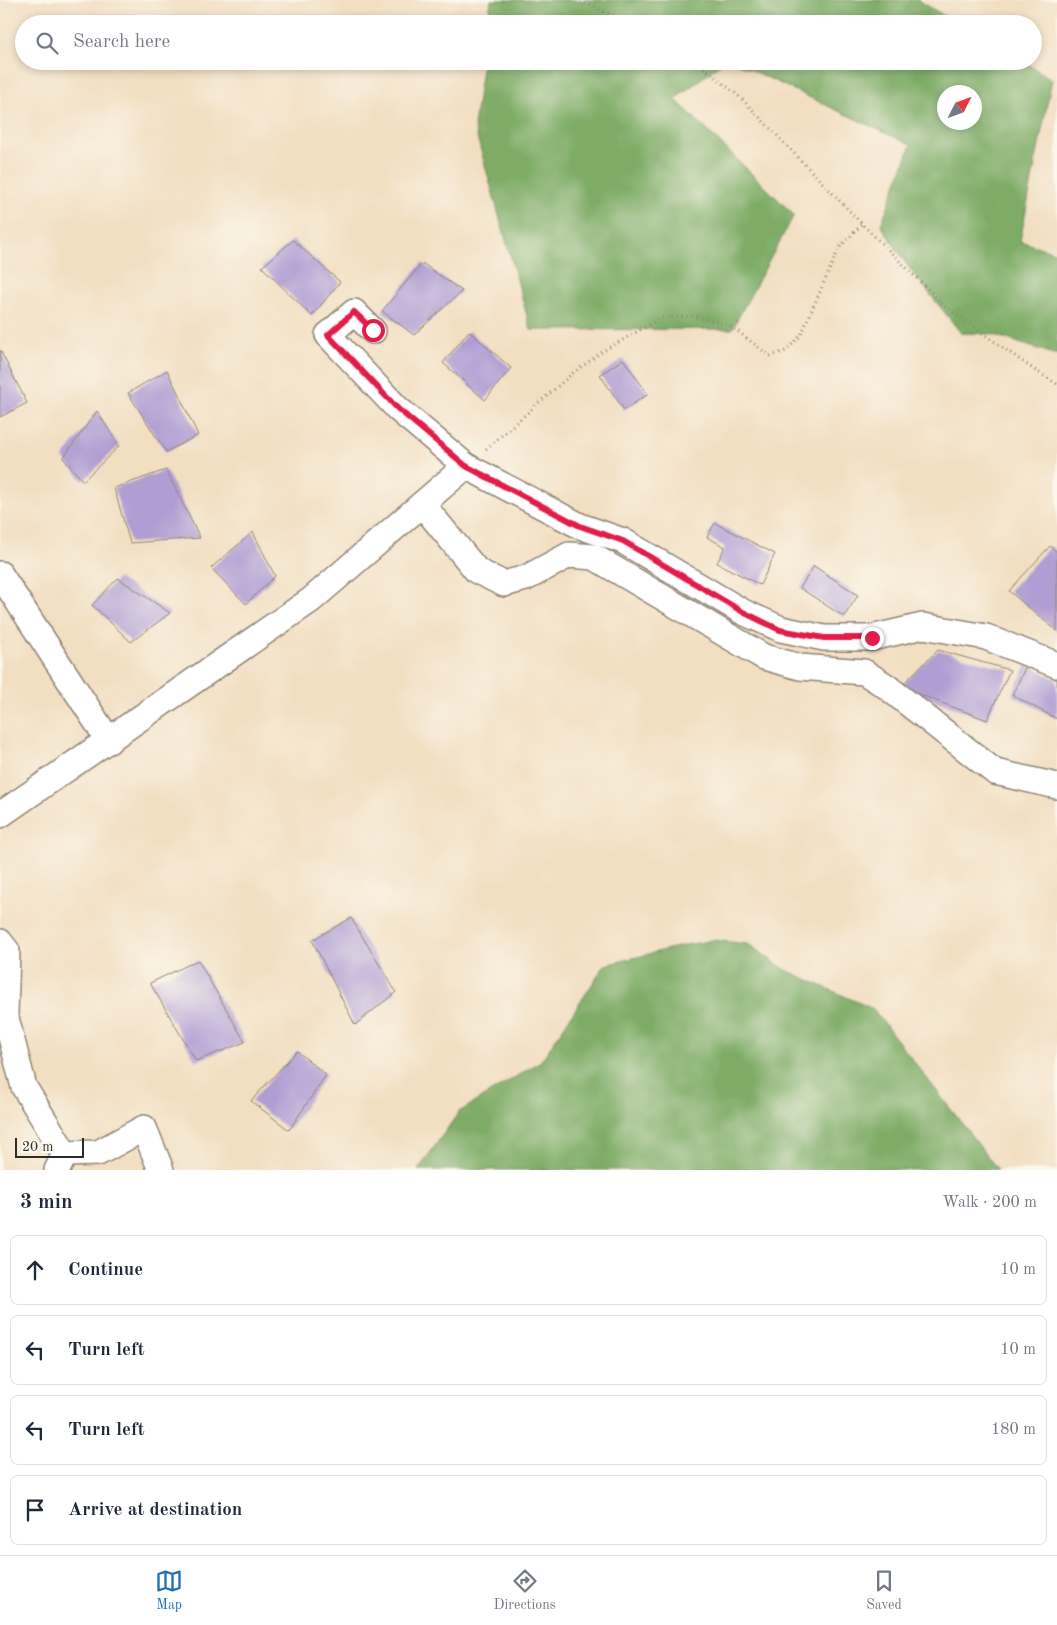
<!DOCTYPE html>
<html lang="en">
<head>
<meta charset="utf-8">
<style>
  :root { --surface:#fff; --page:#f6f6f7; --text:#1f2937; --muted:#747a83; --line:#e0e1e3; --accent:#1f6fb2 }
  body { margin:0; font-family:"Old Standard TT",serif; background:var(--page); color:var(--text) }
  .compass { position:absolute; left:937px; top:85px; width:45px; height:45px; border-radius:50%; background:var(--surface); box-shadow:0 2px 8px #0003; rotate:48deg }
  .scale { position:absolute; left:15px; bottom:12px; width:69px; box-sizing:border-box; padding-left:5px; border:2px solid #2b2b2b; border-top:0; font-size:14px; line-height:18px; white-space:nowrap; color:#2b2b2b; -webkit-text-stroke:4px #fbf7ec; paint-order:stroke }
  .stop { position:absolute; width:15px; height:15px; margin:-11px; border:4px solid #e11d48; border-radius:50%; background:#fff }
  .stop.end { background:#e11d48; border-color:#fff; box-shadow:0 1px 5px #0008 }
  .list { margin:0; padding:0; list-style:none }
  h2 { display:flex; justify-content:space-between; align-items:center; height:65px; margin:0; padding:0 20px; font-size:21px }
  h2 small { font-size:16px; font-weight:400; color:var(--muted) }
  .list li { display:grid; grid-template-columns:32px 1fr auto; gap:15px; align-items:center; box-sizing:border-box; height:70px; margin:0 10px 10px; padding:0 10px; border:1px solid var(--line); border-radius:8px }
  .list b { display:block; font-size:19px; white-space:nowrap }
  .list em { font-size:16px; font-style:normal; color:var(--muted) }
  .icon { flex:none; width:28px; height:28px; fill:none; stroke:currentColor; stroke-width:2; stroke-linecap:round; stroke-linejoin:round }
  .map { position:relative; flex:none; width:1057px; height:1170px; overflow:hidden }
  .search { position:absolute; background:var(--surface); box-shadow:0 2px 8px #0003; left:15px; right:15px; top:15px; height:55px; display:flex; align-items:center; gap:12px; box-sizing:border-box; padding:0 18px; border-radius:28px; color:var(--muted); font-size:19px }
  .sheet { height:385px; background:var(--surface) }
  nav { display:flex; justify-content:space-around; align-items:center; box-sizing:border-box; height:70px; border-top:1px solid var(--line); background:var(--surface); font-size:14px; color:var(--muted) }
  nav a { display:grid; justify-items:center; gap:2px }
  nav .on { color:var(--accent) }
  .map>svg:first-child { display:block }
  .forest { fill:#7eac66; stroke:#546c48; fill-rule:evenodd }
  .building { fill:#b09dd3 }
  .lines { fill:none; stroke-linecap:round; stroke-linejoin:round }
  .minor-casing { stroke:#8e8476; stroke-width:28 }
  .path { stroke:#8e8476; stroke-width:3; stroke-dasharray:1 4; stroke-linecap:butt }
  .minor { stroke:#fff; stroke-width:25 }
  .route { stroke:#e11d48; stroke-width:6 }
</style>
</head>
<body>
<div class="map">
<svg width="1057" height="1170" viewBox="0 0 1057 1170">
  <rect width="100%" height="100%" fill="#fbf7ec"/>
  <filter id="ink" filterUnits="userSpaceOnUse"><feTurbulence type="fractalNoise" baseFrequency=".02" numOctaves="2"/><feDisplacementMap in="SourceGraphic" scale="10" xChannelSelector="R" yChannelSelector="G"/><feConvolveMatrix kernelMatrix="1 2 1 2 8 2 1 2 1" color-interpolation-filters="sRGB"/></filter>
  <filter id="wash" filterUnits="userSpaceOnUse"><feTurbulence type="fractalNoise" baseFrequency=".0096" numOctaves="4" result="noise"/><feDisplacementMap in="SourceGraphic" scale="20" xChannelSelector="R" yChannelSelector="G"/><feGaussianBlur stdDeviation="1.12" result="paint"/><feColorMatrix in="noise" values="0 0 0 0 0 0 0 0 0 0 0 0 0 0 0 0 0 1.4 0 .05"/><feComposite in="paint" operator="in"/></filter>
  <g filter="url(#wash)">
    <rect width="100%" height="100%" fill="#f2dec1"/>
    <g class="forest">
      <path d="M491,0H918L958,24H488Z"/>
      <path d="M483,61H724L675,99L794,215L732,329L531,330L474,126Z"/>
      <path d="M732,61H1022L1052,79L1020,241L1057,253V355L991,334L961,333L909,268L881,225L911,145ZM974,92V122H944V92Z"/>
      <path d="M713,940L748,944L786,970L873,1009L998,1170H418L459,1112L541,1061L605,965L681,946Z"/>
    </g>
    <g id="blocks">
      <g class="building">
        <path d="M293,240L340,282L312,316L262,267Z"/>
        <path d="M422,263L462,291L414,335L382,311Z"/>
        <path d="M469,331L511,368L485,400L443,363Z"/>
        <path d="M0,350L27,403L0,417Z"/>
        <path d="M623,359L648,394L624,410L600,375Z"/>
        <path d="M167,370L198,435L166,452L128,393Z"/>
        <path d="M97,411L119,446L83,481L63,458Z"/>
        <path d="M166,470L200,538L130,543L114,488Z"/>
        <path d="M715,523L775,554L760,585L717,563L725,547L707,537Z"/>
        <path d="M253,532L275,576L246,604L211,568Z"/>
        <path d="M1050,546L1057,552V631L1009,591Z"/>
        <path d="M814,566L858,595L844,617L800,588Z"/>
        <path d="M118,578L170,613L131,642L92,605Z"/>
        <path d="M938,650L1010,670L987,720L900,687Z"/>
        <path d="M1027,664L1057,680V719L1012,695Z"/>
        <path d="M351,918L396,992L355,1025L312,940Z"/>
        <path d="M198,960L245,1042L196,1061L150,983Z"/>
        <path d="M297,1051L326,1075L289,1130L251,1101Z"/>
      </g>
    </g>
  </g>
  <g filter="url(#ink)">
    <use href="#blocks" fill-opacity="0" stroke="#8e8476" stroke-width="1"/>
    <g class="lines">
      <g class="minor-casing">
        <g id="minor">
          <path d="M373,331L354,312L328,335L398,409L466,466L580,526L623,541L743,612L781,629L824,638H871L923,626L986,637L1057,665"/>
          <path d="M422,504L477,571L504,584L526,578L569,555L594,557L764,657L800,667L864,672L886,686L995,772L1057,786"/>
          <path d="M0,574L109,741"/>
          <path d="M0,815L311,600L466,466"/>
          <path d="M0,942L7,951L5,1014L24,1087L65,1154L57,1170"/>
          <path d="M65,1154L98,1153L144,1128L161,1170"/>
        </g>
      </g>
      <g class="path">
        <path d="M581,0L629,24"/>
        <path d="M696,61L741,98L862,224L946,307L1033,369L1057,384"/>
        <path d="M486,449L573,373L603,351L661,318L696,316L732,327L770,356L786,351L801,335L839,248L862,224"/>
      </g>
      <use href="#minor" class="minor"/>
    </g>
  </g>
  <g class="lines" filter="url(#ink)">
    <path class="route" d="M373,330L354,312L328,335L398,409L466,466L580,526L623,541L743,612L780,630L824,638H872"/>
  </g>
</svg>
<svg class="compass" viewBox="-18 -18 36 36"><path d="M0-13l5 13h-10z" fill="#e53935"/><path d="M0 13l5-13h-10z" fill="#747a83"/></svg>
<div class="scale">20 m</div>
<div class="stop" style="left:373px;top:330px"></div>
<div class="stop end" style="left:872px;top:638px"></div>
<div class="search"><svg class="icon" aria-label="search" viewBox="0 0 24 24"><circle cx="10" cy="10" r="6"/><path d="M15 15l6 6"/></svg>Search here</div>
</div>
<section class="sheet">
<h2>3 min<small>Walk · 200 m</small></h2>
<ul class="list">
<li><svg class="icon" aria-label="ahead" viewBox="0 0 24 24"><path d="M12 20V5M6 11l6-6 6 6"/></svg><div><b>Continue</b></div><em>10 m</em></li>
<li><svg class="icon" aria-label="left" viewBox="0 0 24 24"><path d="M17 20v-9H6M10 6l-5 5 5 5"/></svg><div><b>Turn left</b></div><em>10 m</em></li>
<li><svg class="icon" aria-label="left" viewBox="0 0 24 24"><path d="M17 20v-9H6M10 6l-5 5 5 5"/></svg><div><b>Turn left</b></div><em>180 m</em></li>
<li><svg class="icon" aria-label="arrive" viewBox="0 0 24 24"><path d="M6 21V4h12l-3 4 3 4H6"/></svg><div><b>Arrive at destination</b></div></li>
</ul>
</section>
<nav>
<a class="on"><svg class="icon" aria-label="map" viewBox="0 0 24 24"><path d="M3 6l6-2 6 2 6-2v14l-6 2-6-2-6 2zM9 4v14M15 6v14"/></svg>Map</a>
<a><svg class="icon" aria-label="directions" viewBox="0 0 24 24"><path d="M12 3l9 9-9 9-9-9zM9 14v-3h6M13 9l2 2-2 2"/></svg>Directions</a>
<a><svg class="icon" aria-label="saved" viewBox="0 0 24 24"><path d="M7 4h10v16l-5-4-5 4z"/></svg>Saved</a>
</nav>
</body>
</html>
